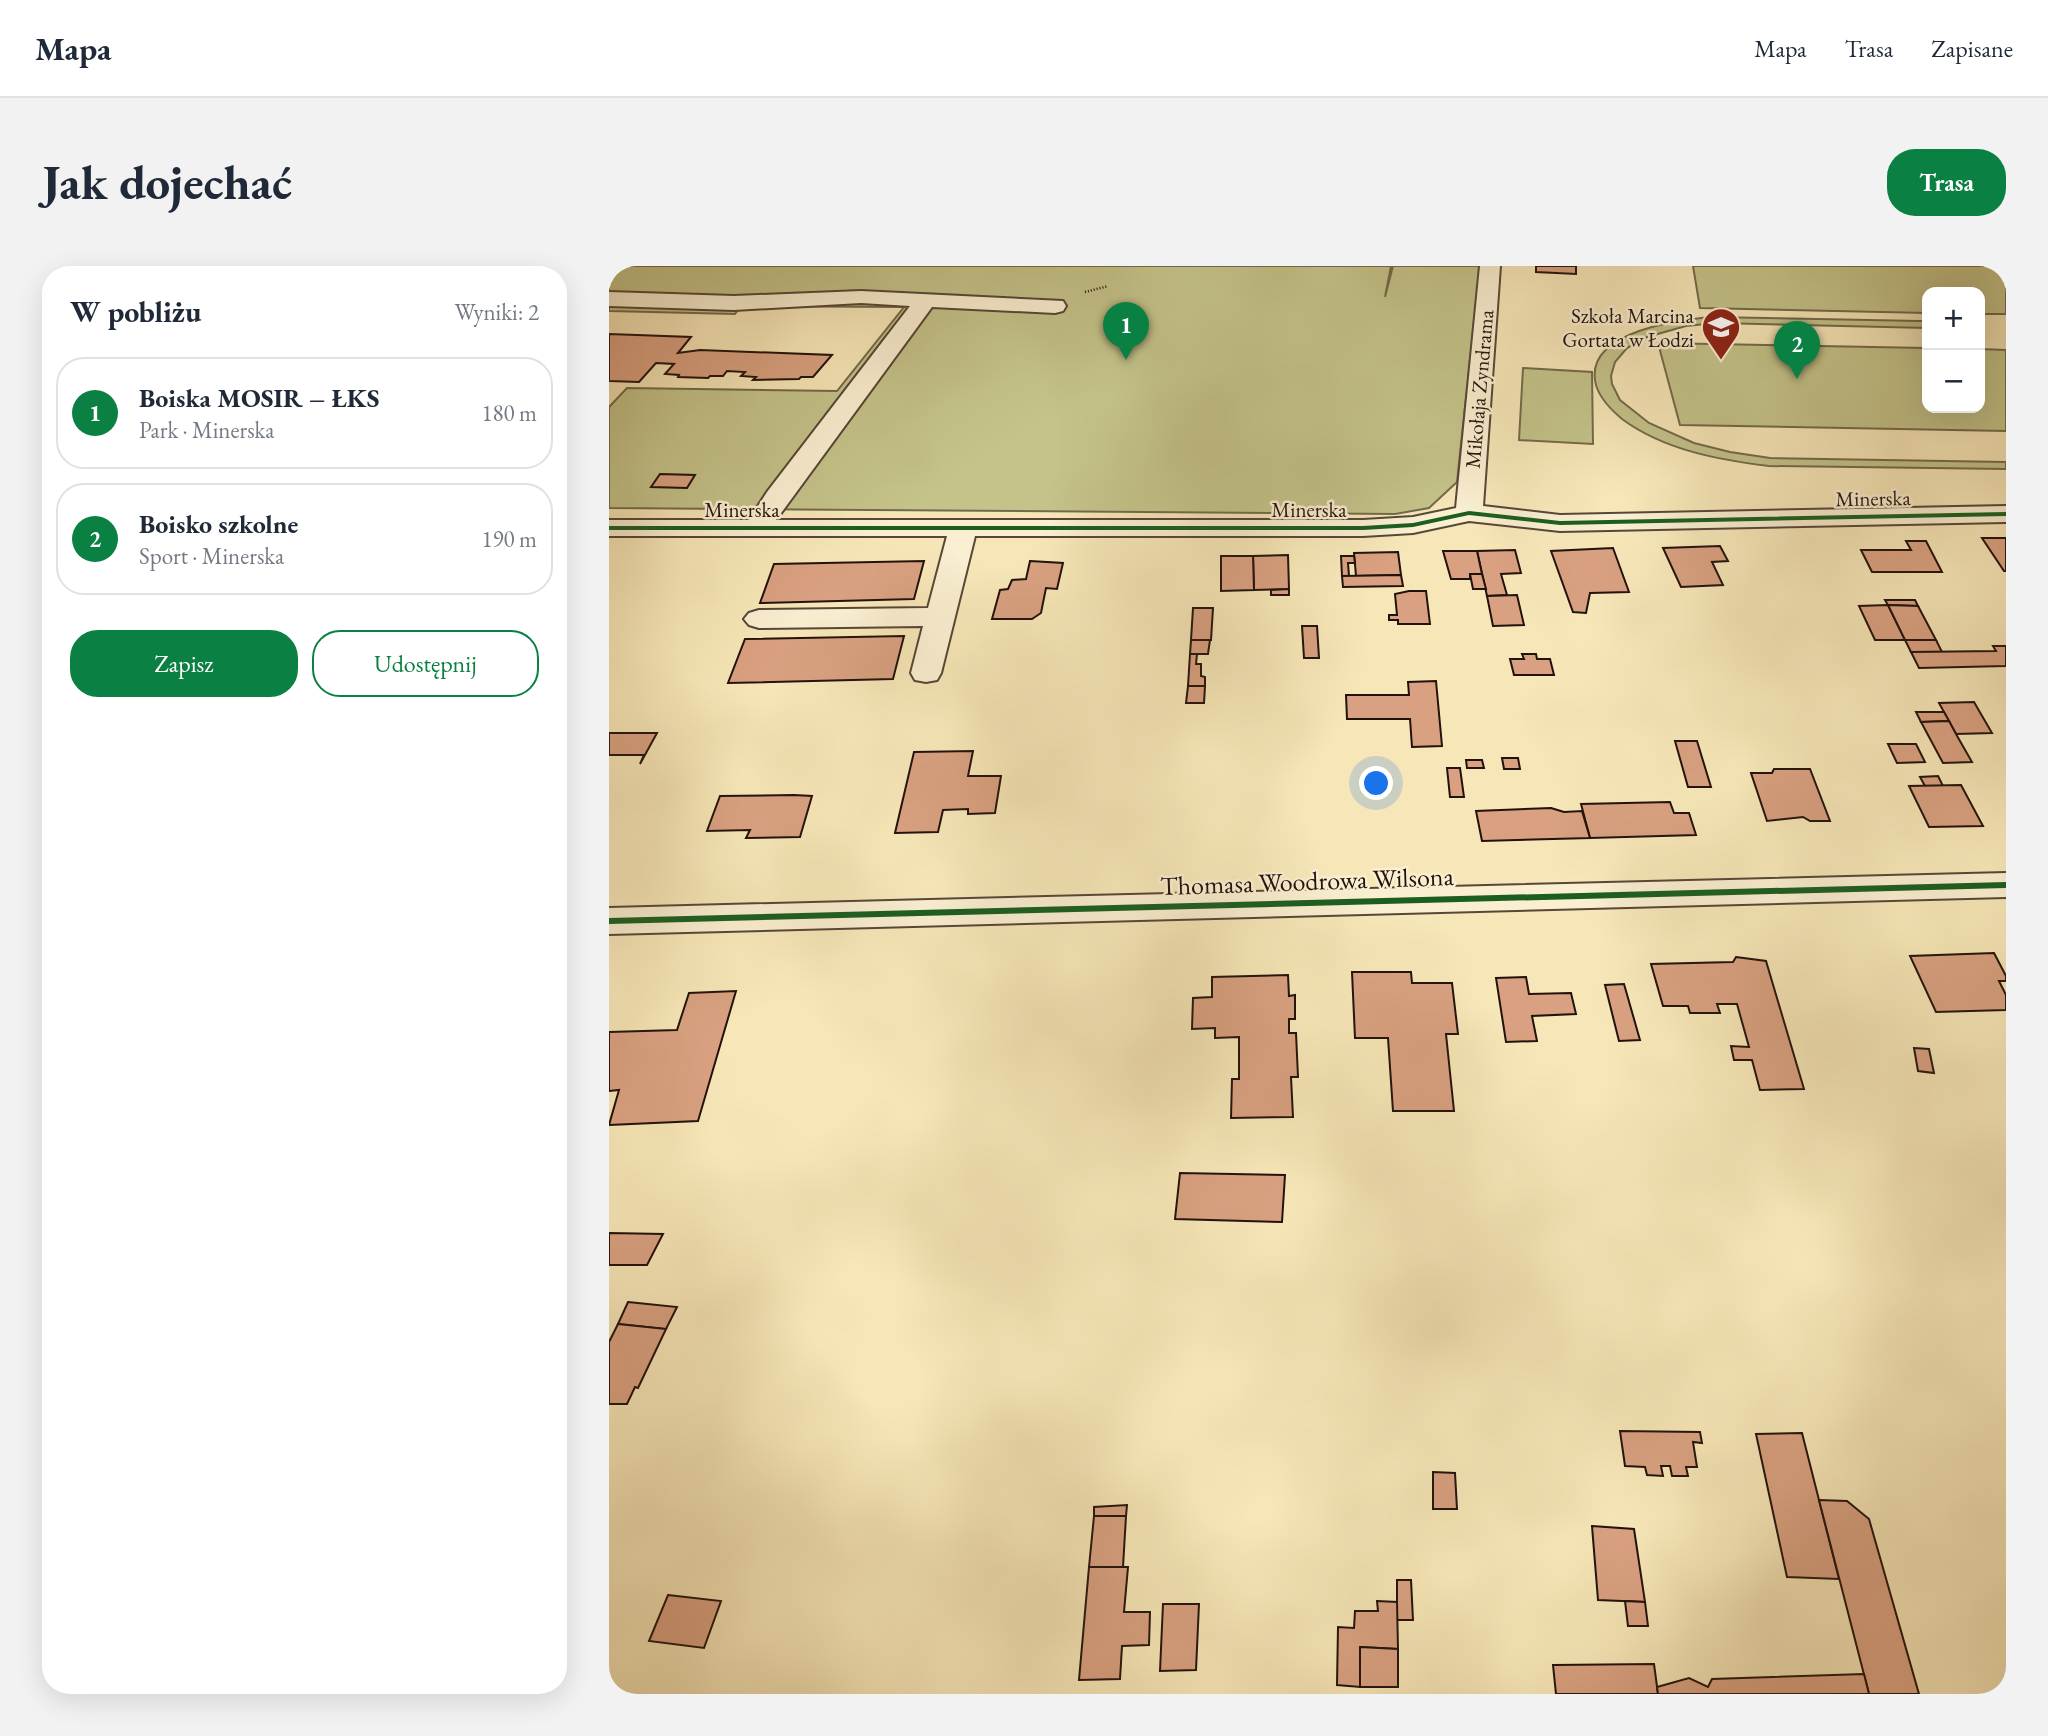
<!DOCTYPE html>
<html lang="pl">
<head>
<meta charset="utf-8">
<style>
  :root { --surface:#fff; --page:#f2f2f3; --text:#1f2937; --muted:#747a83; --line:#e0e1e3; --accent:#0b8043 }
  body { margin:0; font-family:"EB Garamond",serif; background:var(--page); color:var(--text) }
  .controls { position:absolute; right:21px; top:21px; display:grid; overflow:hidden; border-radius:14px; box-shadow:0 7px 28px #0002 }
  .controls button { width:63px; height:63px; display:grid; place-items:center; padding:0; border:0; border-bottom:2px solid var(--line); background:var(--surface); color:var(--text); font:35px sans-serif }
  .you { position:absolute; left:768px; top:518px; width:24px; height:24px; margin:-18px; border:5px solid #fff; border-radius:50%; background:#1a73e8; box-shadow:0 0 0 10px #1a73e833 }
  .badge { display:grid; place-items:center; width:46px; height:46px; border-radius:50%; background:var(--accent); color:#fff; font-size:23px; font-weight:700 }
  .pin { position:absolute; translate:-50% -58px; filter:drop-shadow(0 2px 4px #0008) }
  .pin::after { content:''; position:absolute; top:37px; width:24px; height:21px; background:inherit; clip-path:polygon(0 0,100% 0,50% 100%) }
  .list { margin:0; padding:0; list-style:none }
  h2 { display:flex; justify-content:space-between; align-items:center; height:91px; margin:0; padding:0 28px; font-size:30px }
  h2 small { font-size:23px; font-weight:400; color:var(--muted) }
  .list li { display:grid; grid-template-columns:46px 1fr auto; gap:21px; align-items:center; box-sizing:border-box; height:112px; margin:0 14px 14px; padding:0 14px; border:2px solid var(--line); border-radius:28px }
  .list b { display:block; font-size:26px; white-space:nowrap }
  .list p { margin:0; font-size:23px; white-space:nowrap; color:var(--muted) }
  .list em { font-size:23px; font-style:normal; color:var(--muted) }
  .actions { display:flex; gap:14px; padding:21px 28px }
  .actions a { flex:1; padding:16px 0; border:2px solid var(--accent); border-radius:28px; text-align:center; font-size:24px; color:var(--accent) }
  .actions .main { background:var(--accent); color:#fff }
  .map { position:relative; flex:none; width:1397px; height:1428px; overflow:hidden; border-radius:28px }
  header { display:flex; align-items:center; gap:42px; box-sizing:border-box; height:98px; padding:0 35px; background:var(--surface); border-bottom:2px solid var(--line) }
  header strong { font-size:33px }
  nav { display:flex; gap:38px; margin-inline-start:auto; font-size:24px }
  .intro { display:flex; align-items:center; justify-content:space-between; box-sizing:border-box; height:168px; padding:0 42px }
  h1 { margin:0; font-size:49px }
  .button { padding:18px 32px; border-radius:28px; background:var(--accent); color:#fff; font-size:24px; font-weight:700 }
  main { display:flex; gap:42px; padding:0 42px }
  aside { flex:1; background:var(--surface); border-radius:28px; box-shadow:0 7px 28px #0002 }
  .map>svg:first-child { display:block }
  .green { fill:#c4c38a; stroke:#736a4b; stroke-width:2 }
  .building { fill:#d9a181; stroke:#22120c; stroke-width:2 }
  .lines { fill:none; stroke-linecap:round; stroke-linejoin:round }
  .minor-casing { stroke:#574737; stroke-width:4 }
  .path { stroke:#22120c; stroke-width:2.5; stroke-dasharray:1 2; stroke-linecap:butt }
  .minor { fill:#faefd1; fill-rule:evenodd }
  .cycleway-casing { stroke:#faefd1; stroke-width:5 }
  .cycleway { fill:#1b5e20; fill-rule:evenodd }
  .labels { text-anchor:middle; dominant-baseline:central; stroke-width:5; stroke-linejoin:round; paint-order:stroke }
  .far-poi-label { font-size:21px; fill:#22120c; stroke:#faefd1; text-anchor:end }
  .far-street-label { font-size:21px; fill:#22120c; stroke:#faefd1 }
  .street-label { font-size:26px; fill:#22120c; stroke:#faefd1 }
</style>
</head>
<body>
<header>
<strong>Mapa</strong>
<nav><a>Mapa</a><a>Trasa</a><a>Zapisane</a></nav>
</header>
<div class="intro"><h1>Jak dojechać</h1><a class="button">Trasa</a></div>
<main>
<aside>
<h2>W pobliżu<small>Wyniki: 2</small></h2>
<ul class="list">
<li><span class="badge">1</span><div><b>Boiska MOSIR – ŁKS</b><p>Park · Minerska</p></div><em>180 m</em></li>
<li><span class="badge">2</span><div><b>Boisko szkolne</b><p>Sport · Minerska</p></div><em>190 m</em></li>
</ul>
<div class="actions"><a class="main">Zapisz</a><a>Udostępnij</a></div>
</aside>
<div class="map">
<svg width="1397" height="1428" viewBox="0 0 1397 1428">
  <rect width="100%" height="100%" fill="#f7e7b8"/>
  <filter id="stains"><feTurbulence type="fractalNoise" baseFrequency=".00286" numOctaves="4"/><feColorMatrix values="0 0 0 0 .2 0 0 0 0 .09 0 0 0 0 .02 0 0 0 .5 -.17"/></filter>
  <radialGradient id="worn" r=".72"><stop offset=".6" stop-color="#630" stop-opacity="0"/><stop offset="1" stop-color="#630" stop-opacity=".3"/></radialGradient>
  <g class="green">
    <path d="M0,0H782L776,31L784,0H871L848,216L820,242L786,248L0,242V141L18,122L228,125L295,41L132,40L126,48L0,45Z"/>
    <path d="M1084,0H1397V48H1371V26H1318V47L1091,42Z"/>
    <path d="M1103,51L1311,55H1318V62L1108,57L1077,60L1038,71L1018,82L1006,96L1002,110L1003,118L1011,134L1040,157L1085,177L1121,186L1161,192L1397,196V203L1160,200C1110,194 1055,184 1013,153C1001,143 988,130 986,114C979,65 1070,54 1103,51Z"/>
    <path d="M1049,77L1318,82V142H1371V83L1397,84V165L1071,159Z"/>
    <path d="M914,102L983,106L984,178L910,174Z"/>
  </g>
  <g class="building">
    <path d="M927,0H967V8L927,6Z"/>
    <path d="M0,68L82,71L69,87L91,84L223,89L204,111H192L190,113L144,114L147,111L132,110L136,106L118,105L114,110H101L99,112L69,111L70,109L56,108L65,98L47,97L30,116L0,115Z"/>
    <path d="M51,208L86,209L78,222L42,221Z"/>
    <path d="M1373,272H1397V305H1395Z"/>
    <path d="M1297,275H1317L1333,306H1263L1252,284H1302Z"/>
    <path d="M1111,280L1119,295L1103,296L1114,319L1072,321L1054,282Z"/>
    <path d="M1004,282L1020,326L981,327L977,347L964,346L942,285Z"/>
    <path d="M906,284L912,307L892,308L898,329L878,330L868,285Z"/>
    <path d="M834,285H868L873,308H861V313H842Z"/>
    <path d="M789,286L792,309L747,310L745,287Z"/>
    <path d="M679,289L680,323L645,324L644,290Z"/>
    <path d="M612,290H644L645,324L612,325Z"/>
    <path d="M732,290H745L746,297H739L740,310H733Z"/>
    <path d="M315,295L305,333L151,337L165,298Z"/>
    <path d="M421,295L454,297L448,323L437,322L432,347L423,353H383L391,324L399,323L403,314L417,313Z"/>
    <path d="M861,308H873L877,323H864Z"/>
    <path d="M792,309L794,320L734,321L733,310Z"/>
    <path d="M680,323V329H662V324Z"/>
    <path d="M800,325H817L821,358H789V354H780V349H788L786,328Z"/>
    <path d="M908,329L915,359L884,360L878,330Z"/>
    <path d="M1276,334H1306L1309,340L1279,339Z"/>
    <path d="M1279,339L1296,374H1266L1250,340Z"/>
    <path d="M1279,339L1309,340L1327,374H1296Z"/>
    <path d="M584,342H604L602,374H582Z"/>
    <path d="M693,360H708L710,392H695Z"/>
    <path d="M295,370L284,413L119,417L136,373Z"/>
    <path d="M582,374H601L599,388H581Z"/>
    <path d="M1296,374H1327L1333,386H1302Z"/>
    <path d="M1384,380H1397V400L1310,402L1302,386L1387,385Z"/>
    <path d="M581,388H588L587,398H592V410L596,411V420H579Z"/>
    <path d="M913,388H927L928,393H941L945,409H905L901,393H915Z"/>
    <path d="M827,415L833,480L803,481L801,453H738L737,429H800L799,416Z"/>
    <path d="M579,420H596L595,437H577Z"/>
    <path d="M1365,436L1383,467L1347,468L1330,437Z"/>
    <path d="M1307,446H1335L1340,455L1312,456Z"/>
    <path d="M1340,455L1347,468L1363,496L1334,497L1312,456Z"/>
    <path d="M0,467H48L31,498L35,489H0Z"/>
    <path d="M1066,475H1088L1102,521H1079Z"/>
    <path d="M1279,478H1307L1316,496L1288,497Z"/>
    <path d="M364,485L359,510H392L386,547L359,548V543L334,544L329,566L286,567L305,486Z"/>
    <path d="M893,492H909L911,503H895Z"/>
    <path d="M857,494H873L875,502H858Z"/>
    <path d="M838,502H851L855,531H841Z"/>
    <path d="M1165,503H1201L1221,555H1201L1194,551L1158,555L1142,507H1163Z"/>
    <path d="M1329,510L1334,520H1316L1311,511Z"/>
    <path d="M1352,519L1374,560L1320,561L1300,520Z"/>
    <path d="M185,529L203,530L191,571L137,572L141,564L98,565L111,530Z"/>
    <path d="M1061,536L1065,547H1080L1087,569L981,572L972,538Z"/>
    <path d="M942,542L955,546L973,545L981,572L873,575L867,545Z"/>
    <path d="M1385,687L1397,710V715H1390L1397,729V744L1327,746L1301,690Z"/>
    <path d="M1127,691L1157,695L1195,823L1151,824L1143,794H1125L1122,780L1140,781L1128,738H1108L1111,747H1081L1079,740H1054L1042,698L1124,696Z"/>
    <path d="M743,706H802L803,717H843L849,768H837L845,845H784L779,772H746Z"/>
    <path d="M679,709L680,730L686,729V753H680V767H687L689,811H682L684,851L622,852L623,813H630V771L606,772V762L583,763L584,732L603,731V711Z"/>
    <path d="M917,711L920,728L962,727L967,748L923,750L928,775L897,776L887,712Z"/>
    <path d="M1015,718L1031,774L1010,775L996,719Z"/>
    <path d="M127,725L89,855L0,859L10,824L0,825V766L68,764L80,727Z"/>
    <path d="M1305,782L1320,783L1325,807L1309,805Z"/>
    <path d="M571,907L676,909L673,956L566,953Z"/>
    <path d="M0,967L54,968L38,999H0Z"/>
    <path d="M19,1036L68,1041L57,1063L9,1058Z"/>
    <path d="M9,1058L57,1063L29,1122L26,1121L18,1138H0V1076Z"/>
    <path d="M1011,1165L1091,1166L1093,1177L1084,1176L1088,1201H1077L1079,1210H1063L1061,1200H1052L1054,1210L1038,1209L1036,1201L1016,1200Z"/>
    <path d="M1193,1167L1210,1234L1230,1313L1178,1311L1147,1168Z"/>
    <path d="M824,1206L846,1207L848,1243H824Z"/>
    <path d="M1210,1234L1238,1235L1260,1253L1310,1428H1260Z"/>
    <path d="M518,1239L517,1250H485V1241Z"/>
    <path d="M485,1250H517L514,1301H480Z"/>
    <path d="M983,1260L1025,1263L1036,1336L989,1334Z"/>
    <path d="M480,1301H519L515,1346H541L540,1379L513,1380L511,1413L470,1414Z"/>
    <path d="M788,1314H802L804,1354H788Z"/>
    <path d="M59,1329L112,1335L95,1382L40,1375Z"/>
    <path d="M768,1335L788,1336L789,1383L751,1381V1421L728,1419L729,1361L745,1362L746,1345H769Z"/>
    <path d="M1016,1335L1036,1336L1039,1360H1019Z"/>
    <path d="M554,1338H590L587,1404L551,1405Z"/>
    <path d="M751,1381L789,1383V1421H751Z"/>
    <path d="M1045,1398L1049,1428H947L944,1399Z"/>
    <path d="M1255,1408L1260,1428H1049L1048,1421L1080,1412L1099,1421L1103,1413Z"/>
  </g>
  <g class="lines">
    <g class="minor-casing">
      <g id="minor">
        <path d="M871,0H891L874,240L951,249L1397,240V256L951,265L860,255L804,267L754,270H366L332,407L328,414L317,416L306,414L302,407L314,360L150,362L140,359L135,353L140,347L150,344L319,342L338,270H0V254H140L158,226L301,40L252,37L125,44L0,40V26L125,30L252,25L454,35L457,40L454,45L446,47L323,41L167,254H754L804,251L847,242Z"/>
        <path d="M1397,607V631L0,668V642Z"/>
      </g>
    </g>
    <path class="path" d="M476,26L499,20"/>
    <use href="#minor" class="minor"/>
    <g class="cycleway-casing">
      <g id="cycleway">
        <path d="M860,245L951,255L1397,246V250L951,259L860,249L804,261L754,264H0V260H754L804,257Z"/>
        <path d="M1397,616V622L0,658V652Z"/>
      </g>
    </g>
    <use href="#cycleway" class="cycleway"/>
  </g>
  <defs>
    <g id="school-pin" transform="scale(2.0125)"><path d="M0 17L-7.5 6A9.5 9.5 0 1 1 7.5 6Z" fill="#8f2418" stroke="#faefd1"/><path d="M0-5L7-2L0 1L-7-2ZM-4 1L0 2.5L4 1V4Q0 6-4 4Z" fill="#fff"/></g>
  </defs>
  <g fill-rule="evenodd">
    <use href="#school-pin" x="1112" y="61"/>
  </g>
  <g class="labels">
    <g class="far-poi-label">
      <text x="1085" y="49">Szkoła Marcina<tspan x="1085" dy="24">Gortata w Łodzi</tspan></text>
    </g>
    <g class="far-street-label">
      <text transform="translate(870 123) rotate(-85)">Mikołaja Zyndrama</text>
      <text transform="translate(1264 232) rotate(-1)">Minerska</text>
      <text x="133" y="243">Minerska</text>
      <text x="700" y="243">Minerska</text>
    </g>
    <g class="street-label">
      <text transform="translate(698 615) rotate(-2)">Thomasa Woodrowa Wilsona</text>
    </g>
  </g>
  <rect width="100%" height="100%" filter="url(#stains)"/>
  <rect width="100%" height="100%" fill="url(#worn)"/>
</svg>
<div class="controls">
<button>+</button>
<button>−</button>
</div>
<div class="you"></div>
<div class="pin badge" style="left:517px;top:94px">1</div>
<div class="pin badge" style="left:1188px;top:113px">2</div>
</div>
</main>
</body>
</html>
